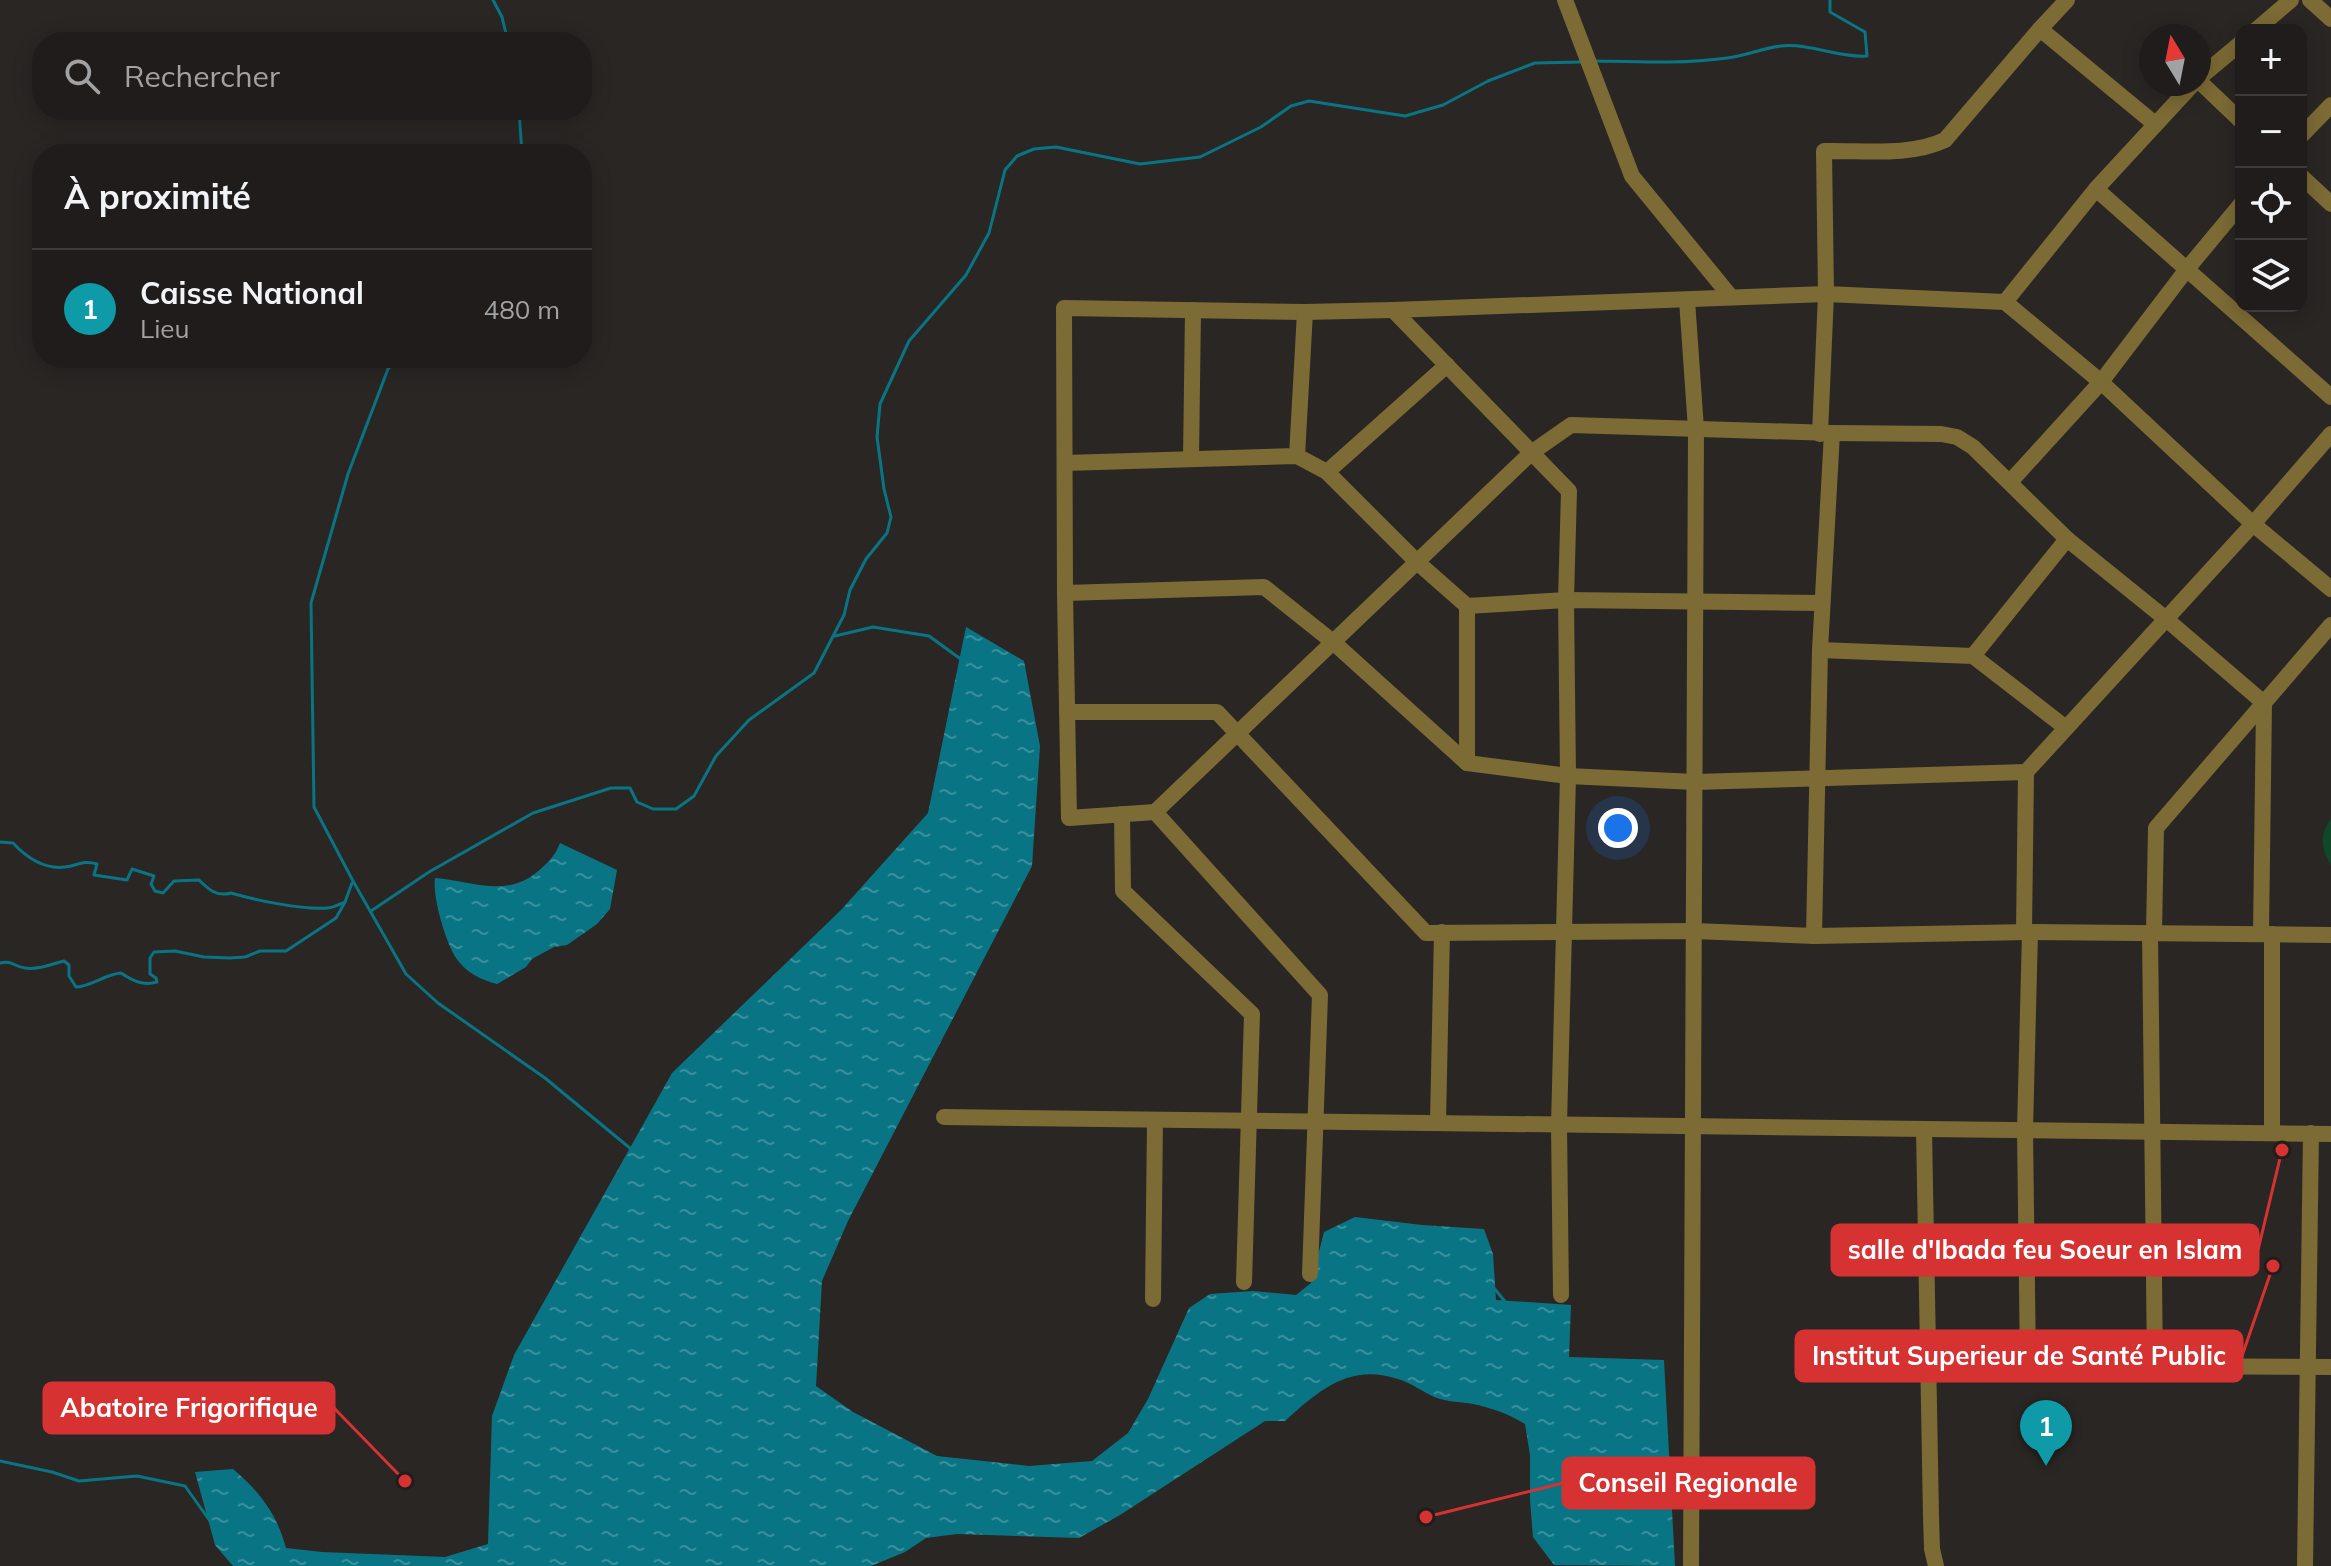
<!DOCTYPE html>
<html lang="fr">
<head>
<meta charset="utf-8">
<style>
  :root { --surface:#201c1b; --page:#282524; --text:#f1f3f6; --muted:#a2a1a3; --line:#3d3a3a; --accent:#fc9d53 }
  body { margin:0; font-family:Mulish,sans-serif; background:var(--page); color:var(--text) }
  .controls { position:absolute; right:24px; top:24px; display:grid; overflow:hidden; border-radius:16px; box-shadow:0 4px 20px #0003 }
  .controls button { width:72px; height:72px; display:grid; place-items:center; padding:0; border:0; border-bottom:2px solid var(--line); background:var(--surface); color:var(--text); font:40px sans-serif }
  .compass { position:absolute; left:2139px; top:24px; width:72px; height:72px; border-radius:50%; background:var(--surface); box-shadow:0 4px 20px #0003; rotate:350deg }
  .you { position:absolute; left:1618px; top:828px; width:28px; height:28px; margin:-20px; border:6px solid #fff; border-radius:50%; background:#1a73e8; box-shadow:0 0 0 12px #1a73e833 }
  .badge { display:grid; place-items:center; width:52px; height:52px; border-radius:50%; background:var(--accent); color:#fff; font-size:26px; font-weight:700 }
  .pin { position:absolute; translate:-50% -66px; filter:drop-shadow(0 2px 4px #0008) }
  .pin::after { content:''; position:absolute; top:42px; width:28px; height:24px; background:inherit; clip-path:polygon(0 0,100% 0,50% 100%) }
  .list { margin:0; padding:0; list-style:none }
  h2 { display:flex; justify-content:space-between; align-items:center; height:104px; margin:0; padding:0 32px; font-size:34px }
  h2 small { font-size:26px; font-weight:400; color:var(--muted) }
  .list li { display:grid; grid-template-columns:52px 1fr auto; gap:24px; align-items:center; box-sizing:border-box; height:120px; padding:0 32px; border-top:2px solid var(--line) }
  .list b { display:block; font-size:30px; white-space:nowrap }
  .list p { margin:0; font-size:26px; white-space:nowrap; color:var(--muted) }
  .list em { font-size:26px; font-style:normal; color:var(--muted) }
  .icon { flex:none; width:44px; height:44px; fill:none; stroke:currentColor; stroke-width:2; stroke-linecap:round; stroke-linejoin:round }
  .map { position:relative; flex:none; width:2331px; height:1566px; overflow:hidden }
  .search { position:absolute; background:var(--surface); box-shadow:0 4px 20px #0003; left:32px; top:32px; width:560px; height:88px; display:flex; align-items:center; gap:20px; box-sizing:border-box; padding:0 28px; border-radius:32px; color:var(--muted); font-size:30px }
  .panel { position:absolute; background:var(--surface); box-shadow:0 4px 20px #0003; left:32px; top:144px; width:560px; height:224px; border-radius:32px }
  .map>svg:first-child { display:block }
  .pitch { fill:#104728 }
  .water { fill:url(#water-ripples) }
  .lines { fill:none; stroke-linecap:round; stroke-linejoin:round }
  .stream { stroke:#097584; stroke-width:3 }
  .minor { stroke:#7c6b35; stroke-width:16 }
  .leader { fill:none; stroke:#d73232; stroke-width:3 }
  .callout-dot { fill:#d73232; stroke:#201d1a; stroke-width:3 }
  .callout { fill:#d73232; stroke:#d73232; stroke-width:3 }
  .callout-label { font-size:26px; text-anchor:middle; font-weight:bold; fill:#fff }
</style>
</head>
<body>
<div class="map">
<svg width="2331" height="1566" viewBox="0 0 2331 1566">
  <defs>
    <pattern id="water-ripples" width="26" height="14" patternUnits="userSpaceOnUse" patternTransform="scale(2)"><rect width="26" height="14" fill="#097584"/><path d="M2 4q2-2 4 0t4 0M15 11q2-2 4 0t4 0" fill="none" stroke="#39909c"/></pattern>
  </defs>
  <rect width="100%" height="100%" fill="#2a2624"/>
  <path class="pitch" d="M2331,819V865C2321,850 2319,834 2331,819Z"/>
  <g class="water">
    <path d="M966,627L1024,661L1040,746L1032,866L848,1221L822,1281L816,1386L853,1412L937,1456L1029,1466L1092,1461L1128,1433L1148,1399L1189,1308L1210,1294L1253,1291L1296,1295L1311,1283L1324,1232L1355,1217L1422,1225L1484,1229L1493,1254L1496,1300L1571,1305L1569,1357L1664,1360L1675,1566L1554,1565L1533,1537L1530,1500V1455L1525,1424C1509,1414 1492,1408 1473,1404C1462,1402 1448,1402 1437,1398C1424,1393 1412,1383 1398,1379C1350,1363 1319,1390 1285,1421H1265L1120,1515L1079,1538L957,1534L926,1538L905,1552L871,1566H233L215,1545L195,1472L233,1469C259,1491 277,1514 286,1548L322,1552L445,1557L488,1544L492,1416L514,1355L672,1073L841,910L928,813Z"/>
    <path d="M560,843L617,870L610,909L597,924L567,945L554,947L532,959L526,967L497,984C482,980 469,974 459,962C447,948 432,897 435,878C471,881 506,898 537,872C548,863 555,856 560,843Z"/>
  </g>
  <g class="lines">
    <g class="stream">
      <path d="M493,0L502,17L508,42"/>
      <path d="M1597,61C1640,62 1684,64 1727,58C1745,56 1763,48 1781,46C1811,43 1838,58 1867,56L1865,32L1830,12V0"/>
      <path d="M519,110L522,154"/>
      <path d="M397,358L388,369L348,474L311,603L314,807L353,881L406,974L438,1003L545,1078L631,1149"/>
      <path d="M835,636L873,627L929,636L962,660"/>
      <path d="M0,842L13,843C28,859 47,872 71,866C82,863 86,861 97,864L94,875L127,880L132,869L154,876L151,884L155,891L163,893L174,881L199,880C209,890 217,897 231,893C255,900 302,910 327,908C333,908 340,904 345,902L352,883"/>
      <path d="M371,911L429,872L533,813L611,788H630L637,802L653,809H676L694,796L716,756L749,720L814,673L844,615L850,590L866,559L887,533L891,517L884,489L877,437L880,404L909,341L966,275L989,233L1005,170L1017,156L1034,149L1056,147L1140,164L1200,157L1261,127L1291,106L1309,101L1405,116L1443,105L1488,81L1535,63L1581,62"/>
      <path d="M0,963C12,960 15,967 25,968C39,970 51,964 64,961L69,965V976L76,987C93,986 105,974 121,973C133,981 143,986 157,982L156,978L150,974V958L154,952L175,951L204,957L230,958L245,957L260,951H286L336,918L345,902"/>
      <path d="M1494,1288L1507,1304"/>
      <path d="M0,1461L52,1472L79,1481L137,1476L185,1486L210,1521"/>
    </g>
    <g class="minor">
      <path d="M1565,0L1632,176L1731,297"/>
      <path d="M2067,0L2040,29L2155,124"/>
      <path d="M2310,0L2331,19"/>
      <path d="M2256,30L2291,0"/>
      <path d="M2199,78L2241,43"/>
      <path d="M2199,81L2241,121"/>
      <path d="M2301,136L2331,105"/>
      <path d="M2301,176L2331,204"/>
      <path d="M2096,189L2331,397"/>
      <path d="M1687,300L1696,429L1691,1566"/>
      <path d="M2005,302L2096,189L2193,84"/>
      <path d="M1393,310L1305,312L1064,308L1065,593L1264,587L1333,642L1467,763L1568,776L1695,782L2026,772"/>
      <path d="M1832,433L1941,434L1957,437L1973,447L2067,539L2166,619L2264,703L2261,934"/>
      <path d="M1820,434L1826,294L1824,151C1863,150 1909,157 1945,140L2040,29"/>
      <path d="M1297,456L1305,312"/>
      <path d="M1191,459L1193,310"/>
      <path d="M1065,463L1297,456L1327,472L1417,562L1467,606L1566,600L1822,603"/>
      <path d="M1327,472L1447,365"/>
      <path d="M2010,482L2101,382L2187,269L2241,204"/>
      <path d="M1065,593L1069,818L1155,812L1531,453L1571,425L1832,433L1820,650L1814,936"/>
      <path d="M1820,650L1973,656L2067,539"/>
      <path d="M1973,656L2066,728"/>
      <path d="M1067,712H1217L1426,933L1695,931L1814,936L2030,932L2331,935"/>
      <path d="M1467,763V606"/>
      <path d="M1155,812L1320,995L1310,1274"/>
      <path d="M1122,814L1123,891L1252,1014L1244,1282"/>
      <path d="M2024,932L2026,772L2253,524L2331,434"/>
      <path d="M2150,933L2155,1366"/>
      <path d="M2154,933L2156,828L2331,625"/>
      <path d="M2272,934V1133"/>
      <path d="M944,1117L2331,1134"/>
      <path d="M1438,1123L1442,932"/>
      <path d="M1924,1129L1931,1517L1932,1549L1936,1566"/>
      <path d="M1561,1295L1559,1125L1568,776L1566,600L1569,491L1393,310L1826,294L2005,302L2101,382L2253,524L2331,589"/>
      <path d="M1153,1299L1155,1120"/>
      <path d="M1930,1365L2331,1367"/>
      <path d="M2028,1366L2025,1130L2030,932"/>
      <path d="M2305,1566L2311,1133"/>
    </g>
  </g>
  <path class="leader" d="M2282 1150L2258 1250M2273 1266L2242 1356M405 1481L334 1408M1426 1517L1563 1483"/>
  <g class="callout-dot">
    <circle cx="2282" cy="1150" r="8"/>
    <circle cx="2273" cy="1266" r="8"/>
    <circle cx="405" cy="1481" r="8"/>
    <circle cx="1426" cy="1517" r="8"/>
  </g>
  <g class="callout">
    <rect x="1832" y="1225" width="426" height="50" rx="8"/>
    <rect x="1796" y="1331" width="446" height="50" rx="8"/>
    <rect x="44" y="1383" width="290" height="50" rx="8"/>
    <rect x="1563" y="1458" width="251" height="50" rx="8"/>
  </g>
  <g class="callout-label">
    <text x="2045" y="1259">salle d'Ibada feu Soeur en Islam</text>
    <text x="2019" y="1365">Institut Superieur de Santé Public</text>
    <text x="189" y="1417">Abatoire Frigorifique</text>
    <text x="1688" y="1492">Conseil Regionale</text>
  </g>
</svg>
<div class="controls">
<button>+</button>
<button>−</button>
<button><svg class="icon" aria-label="locate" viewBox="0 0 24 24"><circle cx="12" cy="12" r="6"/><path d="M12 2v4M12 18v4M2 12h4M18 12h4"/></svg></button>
<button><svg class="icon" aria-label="layers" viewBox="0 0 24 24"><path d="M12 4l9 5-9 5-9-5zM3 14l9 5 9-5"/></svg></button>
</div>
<svg class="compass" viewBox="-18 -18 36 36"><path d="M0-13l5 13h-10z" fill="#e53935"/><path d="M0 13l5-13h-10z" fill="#a2a1a3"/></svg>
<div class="you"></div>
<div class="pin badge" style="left:2046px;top:1466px;background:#0f9aa8">1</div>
<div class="search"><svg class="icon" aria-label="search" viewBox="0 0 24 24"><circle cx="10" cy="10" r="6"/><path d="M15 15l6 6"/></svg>Rechercher</div>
<section class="panel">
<h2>À proximité<small></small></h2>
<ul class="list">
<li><span class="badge" style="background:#0f9aa8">1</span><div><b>Caisse National</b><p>Lieu</p></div><em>480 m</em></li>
</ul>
</section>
</div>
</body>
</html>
